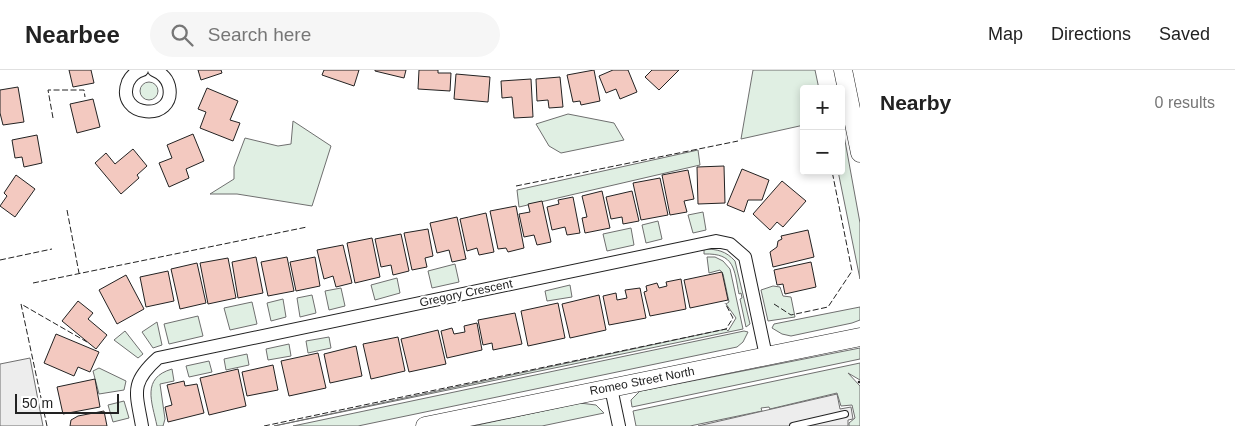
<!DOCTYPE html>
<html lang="en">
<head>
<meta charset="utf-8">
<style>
  :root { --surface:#fff; --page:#f6f6f6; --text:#222; --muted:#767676; --line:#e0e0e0 }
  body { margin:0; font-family:Helvetica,sans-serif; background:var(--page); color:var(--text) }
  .controls { position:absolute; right:15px; top:15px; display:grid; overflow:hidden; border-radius:5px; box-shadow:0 2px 8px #0003 }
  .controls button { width:45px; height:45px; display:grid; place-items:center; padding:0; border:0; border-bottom:1px solid var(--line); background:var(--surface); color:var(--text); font:25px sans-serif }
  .scale { position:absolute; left:15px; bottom:12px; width:104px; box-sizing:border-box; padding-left:5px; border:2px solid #222; border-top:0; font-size:14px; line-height:18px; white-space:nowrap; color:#222; -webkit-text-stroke:4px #fff; paint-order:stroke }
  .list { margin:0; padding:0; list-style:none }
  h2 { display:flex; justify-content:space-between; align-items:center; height:65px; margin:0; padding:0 20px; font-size:21px }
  h2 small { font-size:16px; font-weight:400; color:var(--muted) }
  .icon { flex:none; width:28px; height:28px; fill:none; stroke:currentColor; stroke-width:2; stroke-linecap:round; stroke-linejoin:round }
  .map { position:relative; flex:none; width:860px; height:356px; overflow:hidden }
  header { display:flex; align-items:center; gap:30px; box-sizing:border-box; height:70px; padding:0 25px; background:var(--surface); border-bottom:1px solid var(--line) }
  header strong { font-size:24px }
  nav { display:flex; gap:28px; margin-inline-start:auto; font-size:18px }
  .search { width:350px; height:45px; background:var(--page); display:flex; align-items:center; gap:12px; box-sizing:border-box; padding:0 18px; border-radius:28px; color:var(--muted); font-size:19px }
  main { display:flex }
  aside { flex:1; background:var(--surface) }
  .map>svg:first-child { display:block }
  .green { fill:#e0efe3; stroke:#6f6f6f }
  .parking { fill:#ededed; stroke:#6f6f6f }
  .building { fill:#f3c9c0; stroke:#222 }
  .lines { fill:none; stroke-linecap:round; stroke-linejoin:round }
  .lane-casing { stroke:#222; stroke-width:8 }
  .street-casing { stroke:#222; stroke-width:14 }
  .secondary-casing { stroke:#222; stroke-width:19 }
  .lane { stroke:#fff; stroke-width:6 }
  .street { stroke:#fff; stroke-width:12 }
  .secondary { stroke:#fff; stroke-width:18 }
  .fence { stroke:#222; stroke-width:1; stroke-dasharray:6 2.5; stroke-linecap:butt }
  .wall { stroke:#222; stroke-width:2.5 }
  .labels { text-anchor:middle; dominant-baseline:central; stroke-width:4; stroke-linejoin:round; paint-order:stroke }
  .street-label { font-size:12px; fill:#222; stroke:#fff }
</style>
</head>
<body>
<header>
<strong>Nearbee</strong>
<div class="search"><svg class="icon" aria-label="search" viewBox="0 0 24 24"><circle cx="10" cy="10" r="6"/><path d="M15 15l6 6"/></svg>Search here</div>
<nav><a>Map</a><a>Directions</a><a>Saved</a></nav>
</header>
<main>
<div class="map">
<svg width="860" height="356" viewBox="0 0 860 356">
  <rect width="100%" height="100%" fill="#fff"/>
  <g class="green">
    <path d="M753,0H815L819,19H804V55L741,69Z"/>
    <circle cx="149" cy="21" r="9"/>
    <path d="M568,44L614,53L624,70L561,83L549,76L536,54Z"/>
    <path d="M841,49L860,153V209L838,101H841Z"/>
    <path d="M293,51L331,76L312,136L237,124H210L234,109V97L245,68L278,76L291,74Z"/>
    <path d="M698,80L700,95L519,137L517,120Z"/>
    <path d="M703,142L706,160L693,163L688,145Z"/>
    <path d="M658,151L662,169L646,173L642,155Z"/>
    <path d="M631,158L634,175L607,181L603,164Z"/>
    <path d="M704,179C717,179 726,181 735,191L750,254L746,257L740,229L742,228L741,223L739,224C734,199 735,183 704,184Z"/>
    <path d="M707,187H715L723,191L730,199L743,259L274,356L726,259L728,261L736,248L726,234L729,232L723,204L720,200L709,203Z"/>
    <path d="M455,194L459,212L432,218L428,201Z"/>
    <path d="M397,208L400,223L375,230L371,215Z"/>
    <path d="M570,215L572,227L547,231L545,221Z"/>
    <path d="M773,216L780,217L783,226L791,227L795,247L768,251L761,220Z"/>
    <path d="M341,218L345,236L329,240L325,221Z"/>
    <path d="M312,225L316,243L300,247L297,228Z"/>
    <path d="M283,229L286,247L271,251L267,233Z"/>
    <path d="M252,232L257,254L230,260L224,238Z"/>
    <path d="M860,237V250L852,253L791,266L782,264L772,258L774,254Z"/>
    <path d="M198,246L203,266L169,274L164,254Z"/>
    <path d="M157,252L162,275L153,278L142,262Z"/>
    <path d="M125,261L143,284L138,288L114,270Z"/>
    <path d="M744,261L748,262L743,272L737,277L358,356H293Z"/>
    <path d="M329,267L331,278L308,283L306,271Z"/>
    <path d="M289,274L291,286L268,290L266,279Z"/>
    <path d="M860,278V289L632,337L631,330L640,321L646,320Z"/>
    <path d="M247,284L249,295L226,300L224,289Z"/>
    <path d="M209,291L212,302L189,307L186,296Z"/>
    <path d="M860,293V310L848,303L860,316V356H849V353L855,348L852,335L841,336L837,323L770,339L769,337L761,338L762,341L690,356H636L633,341Z"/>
    <path d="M99,298L126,311L124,320L99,324L93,301Z"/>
    <path d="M172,299L174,311L160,314L165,349L163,356H157C152,332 141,308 172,299Z"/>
    <path d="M124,331L129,348L113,352L108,335Z"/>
    <path d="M580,333L596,335L604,343L542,356H473Z"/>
  </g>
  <g class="parking">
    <path d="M30,288L43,356H0V294Z"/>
    <path d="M837,324L840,339L851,337L853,349L848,350V356H698Z"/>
  </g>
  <g class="building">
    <path d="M69,0H91L94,13L73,17Z"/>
    <path d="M198,0H221L222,3L201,10Z"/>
    <path d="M324,0H359L354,16L322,5Z"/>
    <path d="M375,0H406L404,8L375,1Z"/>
    <path d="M419,0H438V3H451L450,21L418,19Z"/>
    <path d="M594,0L600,31L581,35L580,31L573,32L567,5Z"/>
    <path d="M613,0H628L637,22L620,29L616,19L606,23L599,6Z"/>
    <path d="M652,0H679L659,20L645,7Z"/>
    <path d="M456,4L490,7L488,32L454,29Z"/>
    <path d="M560,7L563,37L549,38L548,30L537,31L536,9Z"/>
    <path d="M531,9L533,47L514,48L512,27L502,28L501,11Z"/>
    <path d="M18,17L24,52L3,55L0,43V20Z"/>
    <path d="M207,18L238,31L230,50L240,53L233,71L200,58L206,42L198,39Z"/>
    <path d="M93,29L100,57L77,63L70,34Z"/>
    <path d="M193,64L204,91L186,99L189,108L169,117L159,93L172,88L167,75Z"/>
    <path d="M37,65L42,93L24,97L22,87L15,88L12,70Z"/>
    <path d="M133,79L147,96L137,105L139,108L121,124L95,93L106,83L115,94Z"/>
    <path d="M724,96L725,133L698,134L697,97Z"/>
    <path d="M742,99L769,110L762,130H748L744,142L727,135Z"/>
    <path d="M688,100L694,129L684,131L687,142L670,145L662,105Z"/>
    <path d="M16,105L35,119L15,147L0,136L7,126L4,123Z"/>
    <path d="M660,108L668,145L641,150L633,113Z"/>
    <path d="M782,111L806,131L783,157L777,152L770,160L753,144Z"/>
    <path d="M602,121L610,158L585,163L582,148L587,147L582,126Z"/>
    <path d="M632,121L639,151L623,154L622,147L611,149L606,127Z"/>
    <path d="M573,127L580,163L567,165L565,157L552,160L547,137L559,134L558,130Z"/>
    <path d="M542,131L551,172L537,175L534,165L524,167L519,144L530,142L528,134Z"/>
    <path d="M516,136L524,178L508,182L506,178L498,179L490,141Z"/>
    <path d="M486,143L494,182L479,185L477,178L467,181L460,149Z"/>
    <path d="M457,147L466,189L452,192L449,180L437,183L430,153Z"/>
    <path d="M428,159L433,186L425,188L427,197L412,200L404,163Z"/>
    <path d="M808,160L814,187L773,197L770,182L777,177L778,171L782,169L781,166Z"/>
    <path d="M401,164L409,201L393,205L391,195L381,197L375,169Z"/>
    <path d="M372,168L380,207L355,213L347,173Z"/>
    <path d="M343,175L352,213L336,217L333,206L324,209L317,180Z"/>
    <path d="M256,187L263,223L238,228L232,192Z"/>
    <path d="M287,187L294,221L268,226L261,192Z"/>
    <path d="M315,187L320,216L296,221L290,192Z"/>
    <path d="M228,188L236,228L208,234L200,193Z"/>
    <path d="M811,192L816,217L785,224L783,214L777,215L774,200Z"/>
    <path d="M197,193L206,233L180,239L171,199Z"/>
    <path d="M168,201L174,231L146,237L140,207Z"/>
    <path d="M722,202L728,230L690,238L684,210Z"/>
    <path d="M126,205L144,239L117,254L99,220Z"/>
    <path d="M681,209L686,239L650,246L644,222L647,221L646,216L657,213L659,218L667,216L666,212Z"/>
    <path d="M640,218L646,248L609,255L603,226L616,223L617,230L627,228L625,220Z"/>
    <path d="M599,225L606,260L570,268L562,234Z"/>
    <path d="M78,231L93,243L88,249L107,265L96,279L62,251Z"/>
    <path d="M558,233L565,268L528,276L521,241Z"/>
    <path d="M515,243L522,274L493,280L492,273L483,275L478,250Z"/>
    <path d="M477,253L482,280L447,288L441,261L452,258L454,264L465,262L464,256Z"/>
    <path d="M438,260L446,294L409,302L401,269Z"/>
    <path d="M56,264L99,282L90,302L78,297L74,306L44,293Z"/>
    <path d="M398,267L405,301L371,309L363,274Z"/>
    <path d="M356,276L362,306L330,313L324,284Z"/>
    <path d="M318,283L326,318L289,326L281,291Z"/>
    <path d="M273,295L278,320L247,326L242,302Z"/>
    <path d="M238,299L246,336L209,345L200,308Z"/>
    <path d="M95,309L100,337L63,344L57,317Z"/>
    <path d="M184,311L185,316L197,314L204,343L168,352L165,337L172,335L167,315Z"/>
    <path d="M104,341L107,356H70L71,350L78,346Z"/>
  </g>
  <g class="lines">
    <g class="lane-casing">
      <path id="lane" d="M793,356L845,344"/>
    </g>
    <g class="street-casing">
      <g id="street">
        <path d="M142,0C135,2 131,6 128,12C114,48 177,53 169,16C167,8 161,3 154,0"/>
        <path d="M611,318L619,356"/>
        <path d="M142,356C136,322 130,313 158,288L716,171L730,174L745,187L766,286"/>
      </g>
    </g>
    <g class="secondary-casing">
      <g id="secondary">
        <path d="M843,0L860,83"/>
        <path d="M425,356L860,267"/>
      </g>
    </g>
    <use href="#lane" class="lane"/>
    <use href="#street" class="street"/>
    <use href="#secondary" class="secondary"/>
    <g class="fence">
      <path d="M53,48L48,20H84L85,27"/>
      <path d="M516,116L738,71"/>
      <path d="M67,140L79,203"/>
      <path d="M0,190L52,179"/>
      <path d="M33,213L307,157"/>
      <path d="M774,234L791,245L828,237L852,201L832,101"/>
      <path d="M47,356L21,234L87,272"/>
      <path d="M264,356L726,259L733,248L725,233"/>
    </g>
    <path class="wall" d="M859,312H860"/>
  </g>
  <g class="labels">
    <g class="street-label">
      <text transform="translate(466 223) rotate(-12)">Gregory Crescent</text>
      <text transform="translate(642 311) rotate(-11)">Romeo Street North</text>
    </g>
  </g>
</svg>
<div class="controls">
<button>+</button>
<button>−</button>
</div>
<div class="scale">50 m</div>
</div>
<aside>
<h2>Nearby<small>0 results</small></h2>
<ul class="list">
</ul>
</aside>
</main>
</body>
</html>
